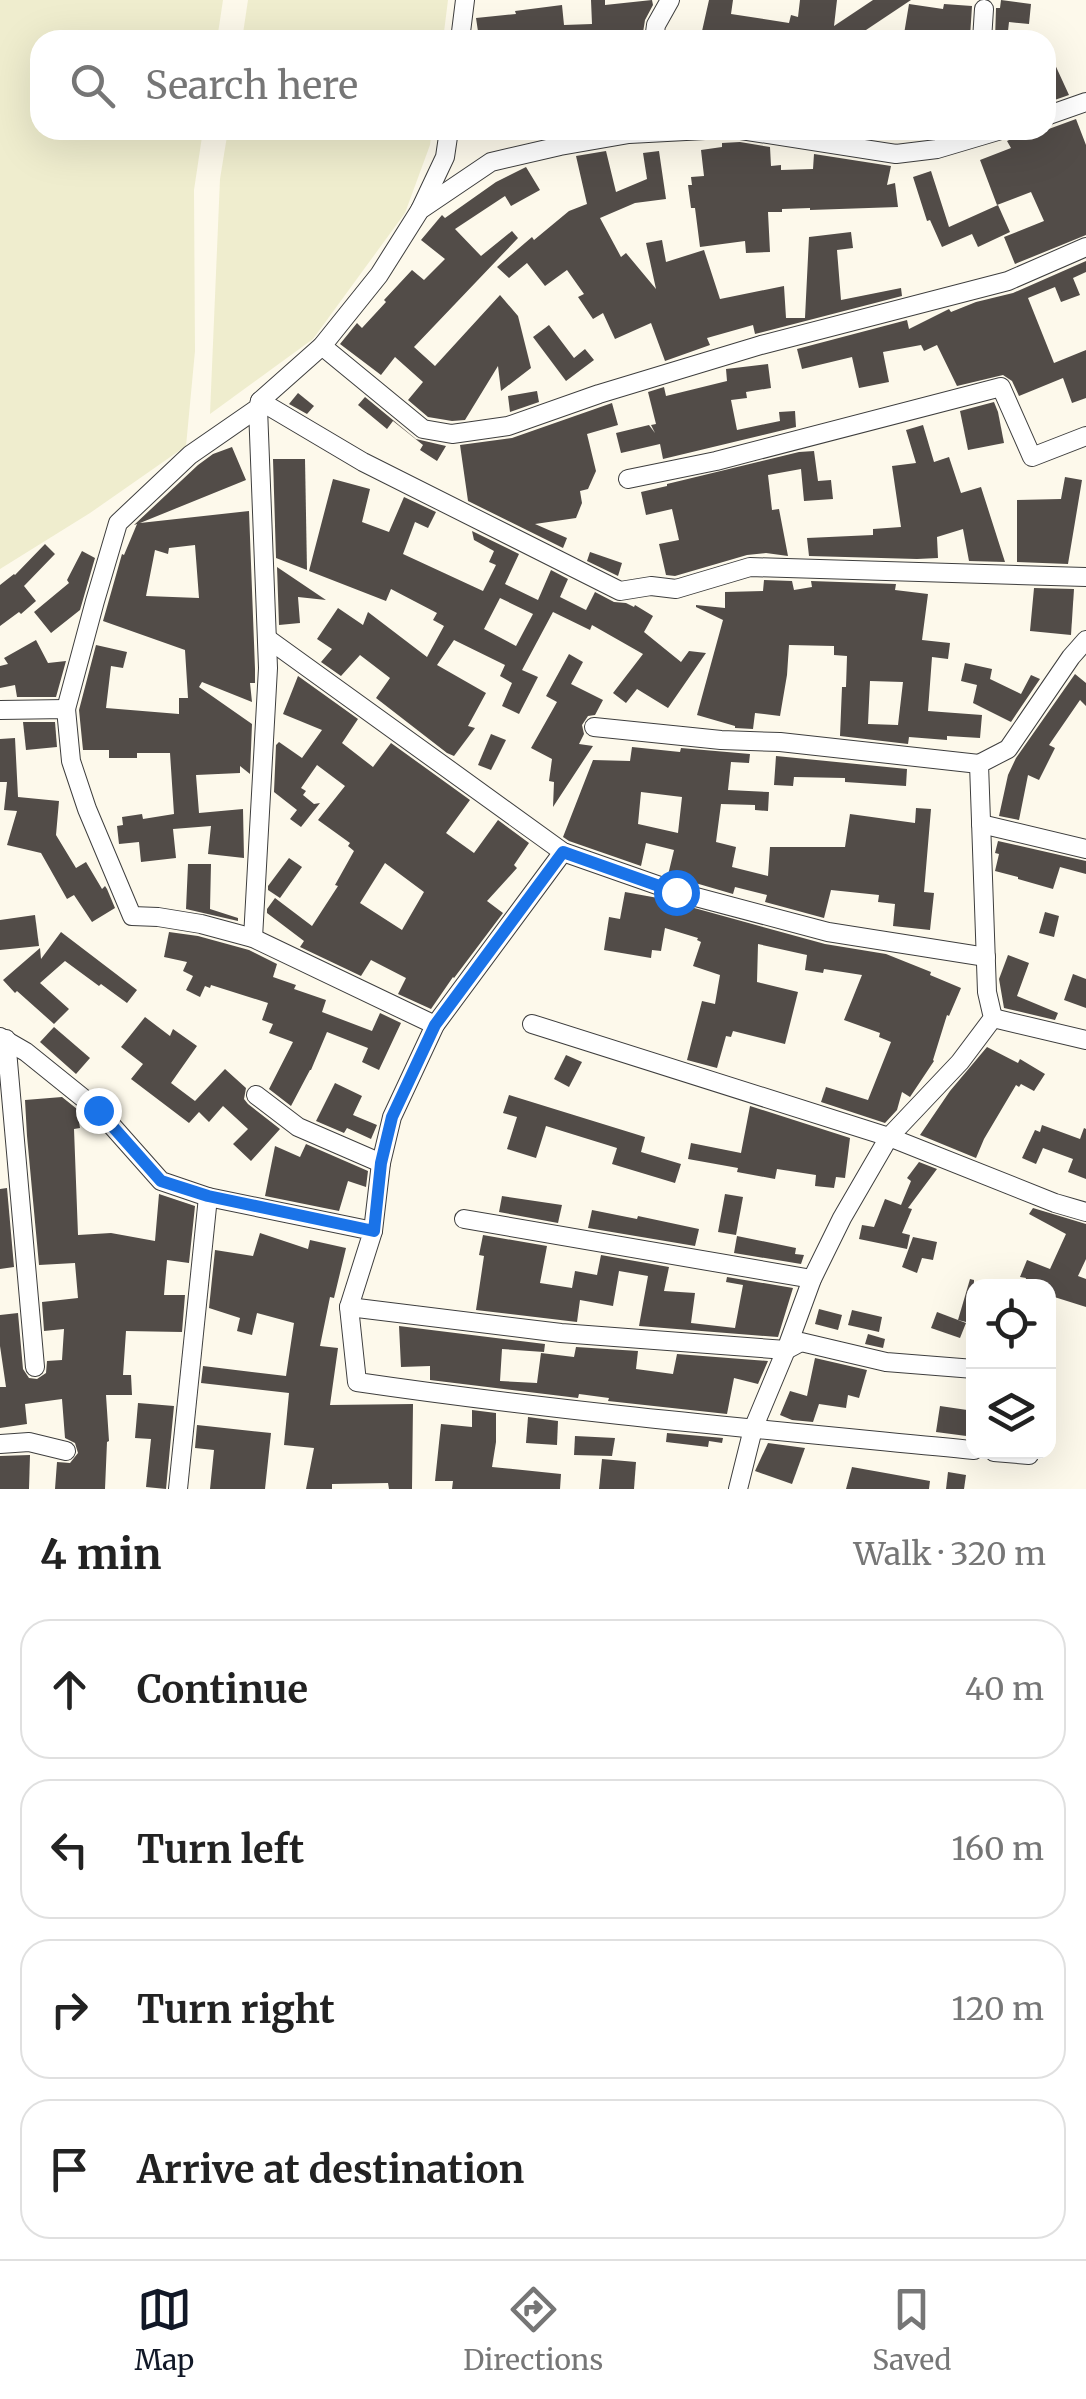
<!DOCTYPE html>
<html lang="en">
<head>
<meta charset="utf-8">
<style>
  :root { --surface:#fff; --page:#f6f6f6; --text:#222; --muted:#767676; --line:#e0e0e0; --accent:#111827 }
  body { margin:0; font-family:Merriweather,serif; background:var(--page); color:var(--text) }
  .controls { position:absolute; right:30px; bottom:30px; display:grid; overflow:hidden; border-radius:20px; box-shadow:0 10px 40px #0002 }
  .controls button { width:90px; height:90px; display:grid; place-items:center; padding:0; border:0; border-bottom:2px solid var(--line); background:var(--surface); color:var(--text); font:50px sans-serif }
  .stop { position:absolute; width:30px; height:30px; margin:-22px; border:8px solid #1a73e8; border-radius:50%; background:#fff }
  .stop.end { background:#1a73e8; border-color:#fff; box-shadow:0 2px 10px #0008 }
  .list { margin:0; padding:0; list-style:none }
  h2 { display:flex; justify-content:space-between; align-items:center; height:130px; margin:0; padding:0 40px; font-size:42px }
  h2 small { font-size:32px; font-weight:400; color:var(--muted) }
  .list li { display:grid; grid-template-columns:65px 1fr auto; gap:30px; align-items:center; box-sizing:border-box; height:140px; margin:0 20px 20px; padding:0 20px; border:2px solid var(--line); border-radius:30px }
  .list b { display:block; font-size:38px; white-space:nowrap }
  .list em { font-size:32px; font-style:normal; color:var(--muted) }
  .icon { flex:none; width:55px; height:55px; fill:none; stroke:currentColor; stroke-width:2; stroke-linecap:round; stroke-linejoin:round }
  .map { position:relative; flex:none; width:1086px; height:1489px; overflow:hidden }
  .search { position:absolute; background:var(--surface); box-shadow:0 10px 40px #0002; left:30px; right:30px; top:30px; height:110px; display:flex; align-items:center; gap:25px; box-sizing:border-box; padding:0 35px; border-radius:30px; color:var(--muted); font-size:38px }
  .sheet { height:770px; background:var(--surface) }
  nav { display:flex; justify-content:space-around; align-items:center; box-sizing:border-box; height:140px; border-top:2px solid var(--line); background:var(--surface); font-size:28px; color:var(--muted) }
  nav a { display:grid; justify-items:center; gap:5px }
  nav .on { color:var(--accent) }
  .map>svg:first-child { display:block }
  .farmland { fill:#efedce }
  .building { fill:#524c48; fill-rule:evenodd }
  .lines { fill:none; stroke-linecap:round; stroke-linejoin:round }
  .street-casing { stroke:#3e3e3e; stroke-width:20 }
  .street { stroke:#fff; stroke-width:18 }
  .route { stroke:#1a73e8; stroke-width:12 }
</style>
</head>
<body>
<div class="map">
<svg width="1086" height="1489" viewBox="0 0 1086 1489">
  <rect width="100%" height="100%" fill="#fdf9eb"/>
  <g class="farmland">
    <path d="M0,0H223L217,40H40V130H203L194,190L195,351L186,446L90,513L0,569Z"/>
    <path d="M248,0H448L443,40H242Z"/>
    <path d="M228,130H432L430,145L405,213L313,339L210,414L220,179Z"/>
  </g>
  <g class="building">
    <path d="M591,0H605V5L652,0L653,5L645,20L642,39L611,36V40H498L497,36L479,38L476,18L516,14L515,11L562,5L564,25L592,24Z"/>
    <path d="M709,0H733L731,14L789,23L791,15L798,17L800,0H837L834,26L873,0H911L851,40H700Z"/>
    <path d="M1001,0L1031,4L1029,24L1009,22L1007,40H995L996,8H1000Z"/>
    <path d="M909,4L943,9L944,4L972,6L970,37L957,35V40H903Z"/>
    <path d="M1052,58L1069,95L1046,103V94L1051,92Z"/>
    <path d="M1076,119L1086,145V235L1015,264L1004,237L1044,221L1031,192L997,205L980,160L1011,148L1007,141L1029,130H1046Z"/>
    <path d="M740,142L770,147L771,166L781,165V170L813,169L814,154L891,166L887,185L895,183L898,207L810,210V208L782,209V212H768L770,252L746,253L745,241L700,247L695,208H691L688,185H692L691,177L704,176L701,150L722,147V143Z"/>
    <path d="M606,151L616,192L647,179L643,153L659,151L666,199L635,203L600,218L621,257L626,253L656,289L646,243L662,240L666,262L704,250L720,299L784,286L786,318H805L809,237L851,232L853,248L837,250L841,300L901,288L902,296L755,334L753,325L707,338L710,345L665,361L651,323L615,339L603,313L593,319L578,297L584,294L567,270L545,286L527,263L509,278L497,267L532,237L534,240L569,211L587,204L576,156Z"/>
    <path d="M526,167L540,190L511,206L505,196L455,229L481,256L512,231L518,238L414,347L435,366L500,295L518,316L531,368L501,391L498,366L465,420L452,421L428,417L408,400L423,382L395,357L381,375L340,344L357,323L362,328L386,302L384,300L412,270L424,280L445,259L421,240L442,215L445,218L496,182Z"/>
    <path d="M931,171L949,227L998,205L1010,232L978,247L972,234L942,247L930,220L927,221L913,177Z"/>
    <path d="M1086,261V272L1073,278L1080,295L1061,302L1055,287L1028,298L1054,363L1086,350V398L1072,403L1063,378L1019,396L1012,381L1003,375L957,386L937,345L924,351L921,345L883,352L889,382L859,388L852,357L802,369L797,349L907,320L909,329L949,309L951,312L976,302L1013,293Z"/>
    <path d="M549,325L574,358L585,349L594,360L566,381L533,337Z"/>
    <path d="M768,364L771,388L746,392L747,398L731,400L737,430L780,421L779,412L795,411L796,427L663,459L660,444L621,453L616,433L649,425L655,433L651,425L656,424L648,392L664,387L666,396L727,381L726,369Z"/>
    <path d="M537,391L539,402L510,412L508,396Z"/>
    <path d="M298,393L314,406L307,414L289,404Z"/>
    <path d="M365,397L416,439L446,446L437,461L420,450L423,445L393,421L387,429L358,405Z"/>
    <path d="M994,402L998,412L1004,443L968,450L960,411Z"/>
    <path d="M612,403L618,425L587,434L596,471L588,489L580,491L582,503L576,518L535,524L567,538L563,548L468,501L460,445L512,438Z"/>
    <path d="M923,425L934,462L949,457L961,493L981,487L1005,562L969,561L963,529L937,537L938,558L917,559L809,556L807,538L873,535V529L901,527L892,466L916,463L906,430Z"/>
    <path d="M232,447L246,480L140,523L249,511L255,669V683H250L252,702L202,682L199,687L252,724L250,774L240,766V773L196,775L199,813L243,809L244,858L208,854L211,826L173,829L176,858L141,862L139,842L119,844L117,826L123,825L122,817L142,814L143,819L174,814L170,753H137V758H109V750H83L79,710L96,645L127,652L123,668L111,666L106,708L179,714V698H188L185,650L103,621L122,554L124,555L137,524L134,525L198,465L213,454ZM195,545L199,598L146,596L155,550L168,554L169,548Z"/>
    <path d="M814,451L818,481L831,480L833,499L804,501L801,469L768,475L772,510L779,509L788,556L766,553L747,555L675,576L666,575L659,544L679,540L672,509L646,515L641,492L667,486V484L799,452Z"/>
    <path d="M273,459H305L307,570L276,558Z"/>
    <path d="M1065,477L1082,480L1068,564L1017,562V500L1061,499Z"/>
    <path d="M333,479L370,489L362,522L389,532L404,497L436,512L428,528L415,522L403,554L483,591L496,565L489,562L494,551L474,540L472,531L519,554L505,584L538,600L551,570L568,579L560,597L586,610L595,592L614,602L626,603L634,607L635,605L653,616L644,632L681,662L689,651L706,653L668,708L637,689L626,703L613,693L643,654L592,625L590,630L553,612L522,670L538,677L519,714L502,706L512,683L500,676L505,665L454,640L437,665L486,693L468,726L475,728L454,756L447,753L376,698L390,678L360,655L341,676L321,662L332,649L317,639L338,608L363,625L368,612L427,657L444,626L433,620L437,613L391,589L386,601L309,571ZM500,598L533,614L516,646L484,629Z"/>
    <path d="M45,544L55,554L24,586L36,601L21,614L19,612L0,626V585L14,574L15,575Z"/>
    <path d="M82,551L95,558L80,610L51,633L34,612L69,583L67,580Z"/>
    <path d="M590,552L622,563L618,576L587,561Z"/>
    <path d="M277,567L326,600L298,597L300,623L279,625Z"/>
    <path d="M764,580L792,581L794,590L812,587L811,581L896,584L895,590L928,594L922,640L950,643L948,659L932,657L928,711L982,715L980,738L947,736V740L909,737L908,744L840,736L842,687H846L847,656L834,655V646L789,645L787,675L780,716L755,713L753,729L735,728V726L697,715L723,620L696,607V605L725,608V592L763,591ZM870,681L903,682L898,725L868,724Z"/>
    <path d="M1034,588L1074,589L1071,635L1030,631Z"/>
    <path d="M36,640L48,663L66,661L56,697H17L15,685L0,688V666L8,664L4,658Z"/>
    <path d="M569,654L583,662L571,684L603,700L595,715L588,716L582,725L584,734L579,744L593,746L553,807L554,782L549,781L552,759L531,748L557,702L546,696Z"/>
    <path d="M965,663L992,669L990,679L1021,694L1031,675L1040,679L1011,722L973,703L977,685L961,681Z"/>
    <path d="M1075,674L1086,683V706L1080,700L1049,745L1055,748L1039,780L1028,775L1019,820L999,816L1008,775L1016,758Z"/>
    <path d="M298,676L358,719L342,743L373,767L391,743L470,800L446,833L474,853L498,820L529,843L514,865L517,868L487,901L503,913L454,978L453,977L431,1009L398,994L406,978L371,960L361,976L300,947L304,941L267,913V909L275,898L312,926L338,886L335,885L354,851L348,846L350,843L318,820L345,786L317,765L301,788L306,791L303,795L314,804L320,803L301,827L290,819L297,810L274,792L276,745L279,742L302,758L322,730L283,714ZM385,863L424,892L402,930L360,903Z"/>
    <path d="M23,722H55L57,747L26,750Z"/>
    <path d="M491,734L506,740L491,770L478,765Z"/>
    <path d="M15,738L18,797L59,801L56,835L76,868L86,862L102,889L105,886L107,889L115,908L92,922L74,895L67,899L41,853L7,845L17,811L4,810L7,782H0V739Z"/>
    <path d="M632,747L680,752L681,748L750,754L749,763L731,762L728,790L769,792L768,811L755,810V805L721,804L716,842L736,847L732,867L768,876L770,847H845L850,814L915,823L916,808L931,809L924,892L934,893L930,930L893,926L895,904L878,902L879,895L831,890L824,918L765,902L767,895L735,887L733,894L668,875L674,850L646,843L641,866L569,841L563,837L593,760L630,761ZM641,792L682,797L678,833L638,824Z"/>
    <path d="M776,756L907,769L906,786L845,782V778L794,777L793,786L774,785Z"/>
    <path d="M998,841L1086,861V874L1060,867L1053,889L1018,879V877L995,871L999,854L995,853Z"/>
    <path d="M289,858L302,867L280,898L268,890V886Z"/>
    <path d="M188,864H211L210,909L238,918V921L186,909Z"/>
    <path d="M625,892L658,898L825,944L886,954L931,972L930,975L961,988L949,1016L947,1015L933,1060L934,1061L910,1097L902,1092L897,1110L885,1123L821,1102L826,1087L868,1100L891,1042L879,1037L880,1033L844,1020L862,975L824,969L823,973L805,970L807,955L758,944L757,982L798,992L785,1044L733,1031L731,1037L726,1036L717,1068L687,1060L702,1001L715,1004L720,975L693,966L701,942L697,940L698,938L665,928L661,951L652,950L651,958L604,950L609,917L620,919Z"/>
    <path d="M1045,912L1059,916L1054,937L1039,933Z"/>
    <path d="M35,915L39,946L0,950V920Z"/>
    <path d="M61,932L137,990L127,1003L101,984L99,986L65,961L40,983L69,1009L54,1024L17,991L15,993L3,980L40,948L41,959Z"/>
    <path d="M169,932L198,936L249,950L277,964L273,977L296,985L294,989L326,1000L322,1012L372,1031L380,1013L401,1023L379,1070L362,1062L368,1048L327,1032L311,1070H310L291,1106L269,1089L293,1042L269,1033L273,1024L262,1020L268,1003L211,985L210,988L205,986L200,997L186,990L193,976L183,971L187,962L164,957Z"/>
    <path d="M1008,955L1029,963L1017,996L1058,1013L1055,1020L1004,1008L999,979Z"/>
    <path d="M1073,974L1086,979V1008L1064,1000Z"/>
    <path d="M145,1017L170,1036L173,1029L197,1046L171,1083L195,1101L225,1069L246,1088L244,1099L248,1104L280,1129L251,1161L233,1144L248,1129L223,1106L209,1122L199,1112L189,1123L131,1079L143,1064L121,1047Z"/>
    <path d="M54,1027L90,1058L76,1074L40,1042Z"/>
    <path d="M987,1047L1018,1063L1020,1059L1045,1074L1034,1091L1021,1084L1019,1087L1016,1085L984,1139L976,1158L920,1135L950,1091Z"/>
    <path d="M566,1055L582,1062L569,1087L554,1079Z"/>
    <path d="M335,1083L362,1096L353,1115L377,1125L371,1139L347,1128L344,1133L316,1121Z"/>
    <path d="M509,1095L645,1137L641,1152L681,1164L675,1183L612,1164L617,1148L546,1126L536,1158L507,1149L517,1117L503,1113Z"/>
    <path d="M62,1097L77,1109L80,1128L74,1129L78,1235L111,1233L155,1241L159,1194L195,1206L189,1263L167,1260L164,1295H185L182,1332L126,1331L123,1375H131L132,1395H106L109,1441L107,1442L105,1489H55L57,1462L70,1463L78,1453L75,1443L65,1438L62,1399L25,1404L27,1424L0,1428V1387H6L0,1346V1315L18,1313L23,1369L29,1378L37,1379L46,1373L47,1361L62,1360L64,1329L44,1331L42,1302L78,1298L75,1263L39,1265L27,1136L25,1100Z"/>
    <path d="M750,1106L850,1138L845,1178L836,1177L834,1188L815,1186L816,1175L777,1169L775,1179L737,1172L738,1168L688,1159L691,1143L741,1153Z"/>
    <path d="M1042,1125L1080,1139L1084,1128L1086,1129V1179L1068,1172L1073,1159L1043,1148L1036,1164L1022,1158L1035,1130L1040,1132Z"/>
    <path d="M306,1144L368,1171L366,1187L348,1181L339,1211L265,1196L275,1146L300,1157Z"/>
    <path d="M919,1162L937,1169L908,1208L912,1209L902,1233L910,1235L907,1249L859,1239L862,1225L874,1227L885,1199L901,1205L911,1181L907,1178Z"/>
    <path d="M7,1188L14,1267L0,1269V1189Z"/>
    <path d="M725,1194L743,1197L736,1235L718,1232Z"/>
    <path d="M502,1196L562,1205L558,1223L499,1212Z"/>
    <path d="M1033,1208L1086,1224V1259L1078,1276L1086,1279V1307L1048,1295V1286H1024L1026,1278L1020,1277L1027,1260L1050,1269L1066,1234L1029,1214Z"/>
    <path d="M592,1210L637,1219L638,1216L699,1229L695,1246L588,1228Z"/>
    <path d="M260,1233L308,1249L310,1240L346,1248L334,1298L330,1297L320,1346L338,1348L330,1405L413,1404L412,1489H389L388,1483L332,1484V1489H306L314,1448L284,1445L289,1393L201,1383L203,1366L286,1376L294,1323L257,1313L252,1335L237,1331L240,1318L209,1308L215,1250L253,1256Z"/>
    <path d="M483,1235L547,1246L540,1283L572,1288L575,1271L597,1275L601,1255L669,1267L664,1291L695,1293L691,1323L735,1328L743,1285L726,1282L727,1277L793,1288L778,1337L639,1326L648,1276L619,1271L613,1306L580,1300L577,1322L476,1310L484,1256L479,1255Z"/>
    <path d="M737,1236L796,1248L795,1254L804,1255L801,1264L734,1253Z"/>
    <path d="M913,1237L937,1242L933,1260L922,1258L917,1273L902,1267Z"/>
    <path d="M970,1279L974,1280V1324L958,1320Z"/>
    <path d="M819,1309L842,1315L838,1330L815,1324Z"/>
    <path d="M852,1310L882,1317L879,1332L848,1325Z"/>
    <path d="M937,1312L966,1323L960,1338L931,1328Z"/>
    <path d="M399,1326L545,1344L544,1352L502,1349L500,1381L537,1383L541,1353L574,1357L576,1347L638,1351L636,1369L673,1374L677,1354L768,1361L758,1384L734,1378L727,1414L608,1401L609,1398L579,1394L578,1398L430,1380V1366L401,1367Z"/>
    <path d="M868,1334L885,1339L883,1348L865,1344Z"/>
    <path d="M815,1358L867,1370L859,1398L848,1395L846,1408L819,1404L813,1422L792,1420L780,1415L790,1391L807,1396Z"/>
    <path d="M138,1403L174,1406L166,1489L146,1487L151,1439L135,1438Z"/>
    <path d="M940,1406L974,1411V1437L936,1432Z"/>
    <path d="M472,1410L496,1413V1442L492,1467L561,1474L560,1489H452L453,1481H435L441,1424L472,1427Z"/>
    <path d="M528,1417L558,1421L557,1445L526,1443Z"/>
    <path d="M197,1425L271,1433L265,1489H210L214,1450L195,1448Z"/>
    <path d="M667,1433L723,1438L722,1443L709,1441L708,1447L666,1442Z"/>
    <path d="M575,1436L615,1438L612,1456L574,1455Z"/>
    <path d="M768,1443L805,1448L792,1484L755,1471Z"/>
    <path d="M30,1455L29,1489H0V1456Z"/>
    <path d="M602,1459L636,1462L634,1489H599Z"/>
    <path d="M852,1467L930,1481L929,1489H846Z"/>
    <path d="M948,1472L966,1475L964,1489H946Z"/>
  </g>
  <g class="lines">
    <g class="street-casing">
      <g id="street">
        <path d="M460,40L465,0"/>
        <path d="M654,40L656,25L670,0"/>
        <path d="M982,40L984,9"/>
        <path d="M1046,116L1086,102"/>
        <path d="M741,130L896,154L937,149L1001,130"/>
        <path d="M420,210L445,157L449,130"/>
        <path d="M322,346L423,429L452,434L508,426L599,394L761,345L1008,281L1086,247"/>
        <path d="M260,401L363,462L620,591L651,586L676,589L750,567L1086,577"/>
        <path d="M628,479L716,461L1001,387L1032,457L1086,436"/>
        <path d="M268,639L563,852L677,892L828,932L986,957"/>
        <path d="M66,709L95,601L118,523L190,455L258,408L260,401L322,346L379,275L420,210L491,162L560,146L629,134L705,130"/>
        <path d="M0,710L66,709L71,761L87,809L132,916L158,917L201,924L253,938L435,1025"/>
        <path d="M594,727L721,740L780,742L979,764"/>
        <path d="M981,824L1086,849"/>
        <path d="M253,938L268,668L258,408"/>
        <path d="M993,1018L1086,1040"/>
        <path d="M532,1024L889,1137L1055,1203L1086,1212"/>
        <path d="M0,1037L26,1052L98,1110L161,1181L208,1197L373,1231L349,1307L357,1382C561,1412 768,1430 974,1450"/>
        <path d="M6,1039L35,1367"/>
        <path d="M256,1095L298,1127L381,1163"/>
        <path d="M464,1219L812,1279"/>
        <path d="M373,1231L381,1163L392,1117L435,1025L563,852"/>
        <path d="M349,1307L561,1333L786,1350L801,1342L886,1362L974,1369"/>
        <path d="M0,1444L29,1442L66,1451"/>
        <path d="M994,1452L1029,1455"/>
        <path d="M178,1489L208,1197"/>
        <path d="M738,1489L753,1429L786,1350L812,1279L842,1218L889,1137L960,1062L993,1018L987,992L979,764L1008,749L1071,657L1086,640"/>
      </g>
    </g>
    <use href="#street" class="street"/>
  </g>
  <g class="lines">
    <path class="route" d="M98,1110L161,1181L208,1196L374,1231L381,1163L392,1117L435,1025L563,852L676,892"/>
  </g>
</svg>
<div class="controls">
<button><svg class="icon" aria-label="locate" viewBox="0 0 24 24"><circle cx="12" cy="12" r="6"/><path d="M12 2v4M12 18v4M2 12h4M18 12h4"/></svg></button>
<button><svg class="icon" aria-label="layers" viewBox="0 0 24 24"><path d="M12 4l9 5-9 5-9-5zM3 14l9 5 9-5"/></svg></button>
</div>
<div class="stop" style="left:676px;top:892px"></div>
<div class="stop end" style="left:98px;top:1110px"></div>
<div class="search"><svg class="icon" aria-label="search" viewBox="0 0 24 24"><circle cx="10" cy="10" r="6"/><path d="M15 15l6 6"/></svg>Search here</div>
</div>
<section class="sheet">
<h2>4 min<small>Walk · 320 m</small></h2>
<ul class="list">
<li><svg class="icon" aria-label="ahead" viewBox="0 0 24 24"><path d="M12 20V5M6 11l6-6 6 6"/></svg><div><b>Continue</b></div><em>40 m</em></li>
<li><svg class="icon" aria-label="left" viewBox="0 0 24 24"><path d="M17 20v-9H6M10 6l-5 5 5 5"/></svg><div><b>Turn left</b></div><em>160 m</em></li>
<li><svg class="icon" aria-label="right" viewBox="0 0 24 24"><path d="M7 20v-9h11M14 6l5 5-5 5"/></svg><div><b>Turn right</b></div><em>120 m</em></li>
<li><svg class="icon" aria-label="arrive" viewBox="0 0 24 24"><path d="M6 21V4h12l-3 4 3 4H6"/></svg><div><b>Arrive at destination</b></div></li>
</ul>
</section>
<nav>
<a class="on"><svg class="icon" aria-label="map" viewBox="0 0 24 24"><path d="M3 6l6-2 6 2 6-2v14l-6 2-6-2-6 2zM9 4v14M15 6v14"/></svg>Map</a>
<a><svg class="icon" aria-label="directions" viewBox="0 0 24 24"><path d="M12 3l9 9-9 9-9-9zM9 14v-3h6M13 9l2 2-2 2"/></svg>Directions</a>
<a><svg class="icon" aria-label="saved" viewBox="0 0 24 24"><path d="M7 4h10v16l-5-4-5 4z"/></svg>Saved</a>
</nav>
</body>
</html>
